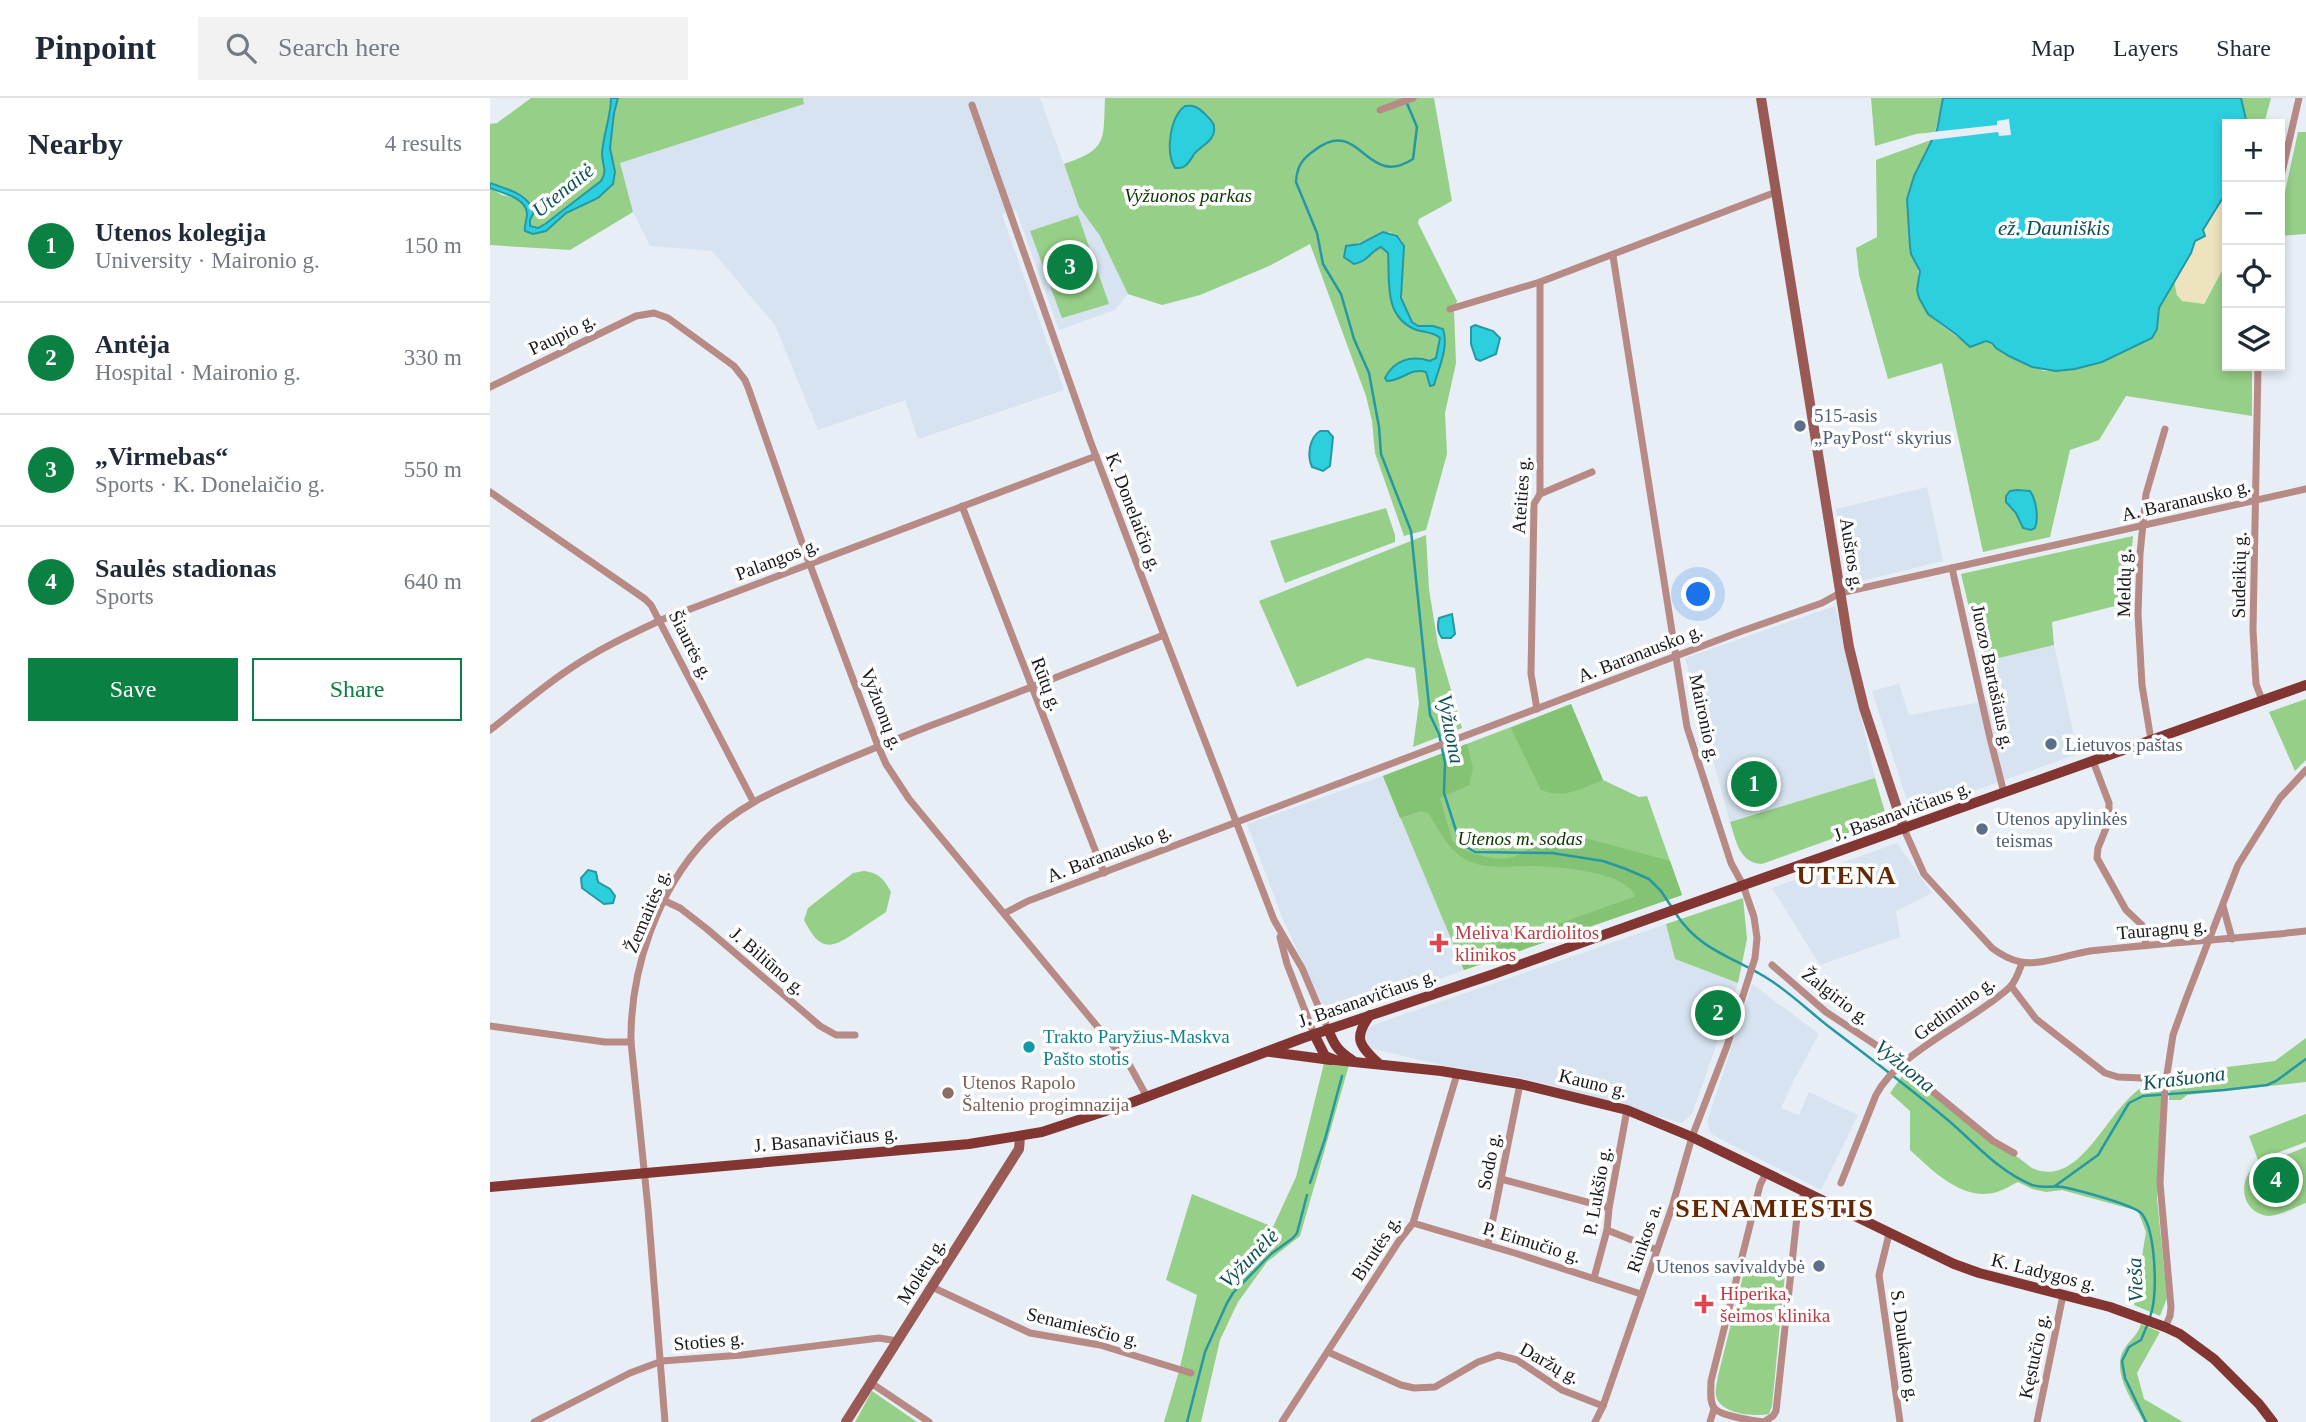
<!DOCTYPE html>
<html lang="en">
<head>
<meta charset="utf-8">
<style>
  :root { --surface:#fff; --page:#f2f2f3; --text:#1f2937; --muted:#747a83; --line:#e0e1e3; --accent:#0b8043 }
  body { margin:0; font-family:"Times New Roman",serif; background:var(--page); color:var(--text) }
  .controls { position:absolute; right:21px; top:21px; display:grid; overflow:hidden; border-radius:0px; box-shadow:0 4px 10px #0003 }
  .controls button { width:63px; height:63px; display:grid; place-items:center; padding:0; border:0; border-bottom:2px solid var(--line); background:var(--surface); color:var(--text); font:35px sans-serif }
  .you { position:absolute; left:1209px; top:497px; width:24px; height:24px; margin:-18px; border:5px solid #fff; border-radius:50%; background:#1a73e8; box-shadow:0 0 0 10px #1a73e833 }
  .badge { display:grid; place-items:center; width:46px; height:46px; border-radius:50%; background:var(--accent); color:#fff; font-size:23px; font-weight:700 }
  .pin { position:absolute; translate:-50% -50%; border:4px solid #fff; box-shadow:0 2px 7px #0006 }
  .list { margin:0; padding:0; list-style:none }
  h2 { display:flex; justify-content:space-between; align-items:center; height:91px; margin:0; padding:0 28px; font-size:30px }
  h2 small { font-size:23px; font-weight:400; color:var(--muted) }
  .list li { display:grid; grid-template-columns:46px 1fr auto; gap:21px; align-items:center; box-sizing:border-box; height:112px; padding:0 28px; border-top:2px solid var(--line) }
  .list b { display:block; font-size:26px; white-space:nowrap }
  .list p { margin:0; font-size:23px; white-space:nowrap; color:var(--muted) }
  .list em { font-size:23px; font-style:normal; color:var(--muted) }
  .actions { display:flex; gap:14px; padding:21px 28px }
  .actions a { flex:1; padding:16px 0; border:2px solid var(--accent); border-radius:0px; text-align:center; font-size:24px; color:var(--accent) }
  .actions .main { background:var(--accent); color:#fff }
  .icon { flex:none; width:38px; height:38px; fill:none; stroke:currentColor; stroke-width:2; stroke-linecap:round; stroke-linejoin:round }
  .map { position:relative; flex:none; width:1816px; height:1324px; overflow:hidden }
  header { display:flex; align-items:center; gap:42px; box-sizing:border-box; height:98px; padding:0 35px; background:var(--surface); border-bottom:2px solid var(--line) }
  header strong { font-size:33px }
  nav { display:flex; gap:38px; margin-inline-start:auto; font-size:24px }
  .search { width:490px; height:63px; background:var(--page); display:flex; align-items:center; gap:18px; box-sizing:border-box; padding:0 24px; border-radius:0px; color:var(--muted); font-size:26px }
  main { display:flex }
  aside { flex:1; background:var(--surface) }
  .map>svg:first-child { display:block }
  .built { fill:#d7e3f1 }
  .green { fill:#96cf87; fill-rule:evenodd }
  .forest { fill:#84c274 }
  .sand { fill:#ede3be }
  .water { fill:#2ccfdd; stroke:#2698a3; stroke-width:2 }
  .pier { fill:#e7eef6 }
  .lines { fill:none; stroke-linecap:round; stroke-linejoin:round }
  .stream { stroke:#2698a3; stroke-width:2.5 }
  .street { stroke:#b78a85; stroke-width:7 }
  .secondary { stroke:#995954; stroke-width:10 }
  .primary { stroke:#823531; stroke-width:10 }
  .service-dot { fill:#5c6f8a; stroke:#fff; stroke-width:2.5 }
  .health-dot { fill:#e0444e; stroke:#fff; stroke-width:2.5 }
  .culture-dot { fill:#0f9aa8; stroke:#fff; stroke-width:2.5 }
  .education-dot { fill:#8d6e63; stroke:#fff; stroke-width:2.5 }
  .labels { text-anchor:middle; dominant-baseline:central; stroke-width:7; stroke-linejoin:round; paint-order:stroke }
  .park-label { font-size:19px; font-style:italic; fill:#0c3600; stroke:#fff }
  .street-label { font-size:19px; fill:#17191c; stroke:#fff }
  .service-label { font-size:19px; fill:#4e5e75; stroke:#fff; text-anchor:start }
  .health-label { font-size:19px; fill:#be3a42; stroke:#fff; text-anchor:start }
  .culture-label { font-size:19px; fill:#0d838f; stroke:#fff; text-anchor:start }
  .education-label { font-size:19px; fill:#785e54; stroke:#fff; text-anchor:start }
  .water-label { font-size:21px; font-style:italic; fill:#0e5056; stroke:#fff }
  .district-label { font-size:26px; font-weight:bold; letter-spacing:2px; fill:#642700; stroke:#fff }
</style>
</head>
<body>
<header>
<strong>Pinpoint</strong>
<div class="search"><svg class="icon" aria-label="search" viewBox="0 0 24 24"><circle cx="10" cy="10" r="6"/><path d="M15 15l6 6"/></svg>Search here</div>
<nav><a>Map</a><a>Layers</a><a>Share</a></nav>
</header>
<main>
<aside>
<h2>Nearby<small>4 results</small></h2>
<ul class="list">
<li><span class="badge">1</span><div><b>Utenos kolegija</b><p>University · Maironio g.</p></div><em>150 m</em></li>
<li><span class="badge">2</span><div><b>Antėja</b><p>Hospital · Maironio g.</p></div><em>330 m</em></li>
<li><span class="badge">3</span><div><b>„Virmebas“</b><p>Sports · K. Donelaičio g.</p></div><em>550 m</em></li>
<li><span class="badge">4</span><div><b>Saulės stadionas</b><p>Sports</p></div><em>640 m</em></li>
</ul>
<div class="actions"><a class="main">Save</a><a>Share</a></div>
</aside>
<div class="map">
<svg width="1816" height="1324" viewBox="0 0 1816 1324">
  <rect width="100%" height="100%" fill="#e7eef6"/>
  <g class="built">
    <path d="M313,0H550L589,109L610,138L638,196L625,212L569,232L526,112L512,117L574,292L428,341L415,302L328,332L285,227L222,153L160,148L143,114L130,65L314,6Z"/>
    <path d="M1437,389L1453,463L1363,485L1359,484L1355,473L1346,411Z"/>
    <path d="M1345,508L1385,680L1240,724L1195,560Z"/>
    <path d="M1564,547L1588,656L1421,715L1382,593L1409,586L1419,617L1497,603L1492,564Z"/>
    <path d="M893,678L974,872L839,921L792,819L757,726Z"/>
    <path d="M1407,745L1442,795L1406,813L1410,839L1330,867L1282,790Z"/>
    <path d="M1176,826L1185,861L1248,885L1202,1016L1192,1025L1064,988L1026,979L956,968L879,950L875,945L877,931L883,927Z"/>
    <path d="M1262,886L1329,936L1305,980L1291,1010L1309,1017L1319,994L1368,1017L1331,1092L1221,1036L1217,1024Z"/>
  </g>
  <g class="green">
    <path d="M41,0H121C121,19 113,37 112,56C112,67 118,72 111,83L48,130L40,128L35,100L29,95L0,85V26L7,25Z"/>
    <path d="M128,0H313L314,6L130,65L143,114L80,152L0,147V90L12,97L31,102L37,115L35,133H56L76,115L108,100L122,62L120,50L124,15Z"/>
    <path d="M615,0H944L962,103L929,121L928,125L967,203L964,213L966,265L955,315L957,356L936,432L914,438L885,355L882,323L876,298L820,146L779,168L710,197L672,207L638,196L610,138L589,109L574,66C618,51 613,43 615,0ZM900,134L912,143C916,165 902,216 928,228C936,231 946,232 955,235L953,257L944,287L939,286L936,274C920,269 912,284 897,283L895,280L946,260L950,240L942,234H935L909,217L899,170L898,155L891,149L885,151L856,148C873,146 883,136 900,134Z"/>
    <path d="M1381,0H1453L1445,34L1426,36L1385,48Z"/>
    <path d="M1751,0H1781L1774,26H1757Z"/>
    <path d="M1808,34H1816V136L1790,138V117Z"/>
    <path d="M1441,42L1442,43L1433,58L1423,161C1434,176 1424,183 1429,198C1436,223 1462,232 1480,249C1490,245 1498,240 1506,250L1554,273L1585,271L1612,264L1662,240L1667,231L1669,210L1684,181L1687,197L1714,206L1737,163V268H1762V318L1636,298L1609,342L1580,352L1560,439L1493,454L1452,265L1398,281L1369,177L1366,150L1387,139L1386,62Z"/>
    <path d="M588,117L619,206L572,220L540,133Z"/>
    <path d="M896,410L905,437V444L795,485L780,443Z"/>
    <path d="M936,437L939,491L948,547L972,630L923,649L929,605L925,570L877,560L807,589L769,503Z"/>
    <path d="M1643,438L1637,505L1562,524L1564,547L1492,564L1471,476Z"/>
    <path d="M1816,601V662L1805,673L1779,614Z"/>
    <path d="M1081,606L1113,682L1149,699L1157,698L1192,797L974,872L893,678Z"/>
    <path d="M1385,680L1397,721L1272,766C1249,765 1246,742 1240,724Z"/>
    <path d="M374,773C389,775 394,781 401,794L396,814C385,821 374,829 363,836C337,854 328,849 314,822L318,810L363,775Z"/>
    <path d="M1253,800L1257,841L1248,885L1185,861L1176,826Z"/>
    <path d="M1816,940V984L1697,997L1691,1002H1679L1681,976L1785,963Z"/>
    <path d="M834,965L859,967L810,1138L777,1164L748,1204L730,1242L711,1324H674L689,1273L707,1197L676,1182L702,1096L783,1129L806,1079Z"/>
    <path d="M1415,974L1542,1070C1592,1093 1618,1006 1656,987C1661,985 1667,986 1672,986L1667,1100L1677,1200L1670,1218L1644,1207L1656,1134L1648,1113L1572,1092L1556,1094L1542,1091L1528,1084C1521,1087 1514,1092 1507,1094C1473,1104 1443,1073 1420,1052V1013L1400,995Z"/>
    <path d="M1816,1016V1044L1768,1062L1759,1038Z"/>
    <path d="M1816,1049V1105C1805,1109 1790,1118 1778,1118C1753,1115 1747,1086 1763,1070Z"/>
    <path d="M1256,1166L1295,1175L1282,1308L1279,1316C1264,1319 1234,1316 1227,1301C1224,1294 1227,1285 1228,1278Z"/>
    <path d="M1651,1226L1670,1234L1647,1275L1654,1301L1693,1324H1654C1643,1304 1622,1275 1633,1253C1639,1242 1647,1239 1651,1226Z"/>
    <path d="M382,1293L427,1324H365Z"/>
  </g>
  <g class="forest">
    <path d="M1081,606L1113,682C1090,691 1075,701 1051,692L1021,630Z"/>
    <path d="M977,646L983,670L979,687L950,700L962,742C972,756 1008,764 1023,759C1048,749 1052,733 1084,737L1180,763L1192,797L974,872L969,861L1144,799L1145,797C1133,773 1069,769 1044,768C1021,767 996,773 975,761C958,752 949,731 938,715L931,713L910,720L893,678Z"/>
  </g>
  <path class="sand" d="M1737,93V163L1714,206L1692,203L1687,197L1684,181L1701,155L1705,143L1713,140V132Z"/>
  <g class="water">
    <path d="M121,0H128L124,15L120,50L125,74L123,86L108,100L76,115L56,133L43,136L35,133C34,127 37,122 37,116C37,100 12,95 0,90V85C18,92 36,94 44,114L40,122V128L48,130L55,126L111,83C118,72 112,67 112,56C113,37 121,19 121,0Z"/>
    <path d="M1453,0H1751L1757,26H1737V93L1713,132L1715,138L1705,143L1701,155L1669,210L1667,231L1662,240L1612,264L1585,271L1566,273L1542,269L1519,258L1506,250L1502,245L1496,243L1480,249L1467,237L1438,216L1429,200L1427,192L1430,173L1421,156L1420,149L1417,101L1424,78L1447,32Z"/>
    <path d="M695,8C704,7 708,9 715,16C718,20 724,23 724,29C726,42 712,47 705,55C702,59 699,65 695,68C691,71 689,70 685,70C675,54 680,19 695,8Z"/>
    <path d="M893,134L907,138L914,148L911,200L922,224L928,228H943L953,231C959,249 949,269 944,287L940,288L936,274C921,269 912,283 897,283L895,280C904,262 921,257 940,263L946,260L950,240C942,233 933,235 924,231C893,217 900,181 898,155L891,149C879,154 879,163 864,166L854,159L856,148L870,146Z"/>
    <path d="M985,227L1003,233L1010,240L1006,256L990,263L986,261L981,246V229Z"/>
    <path d="M830,333H838L843,339L840,368L833,373L822,369C817,358 819,340 830,333Z"/>
    <path d="M1527,392L1540,393C1546,401 1549,420 1545,430L1541,432L1533,430L1526,415L1516,404V398L1520,393Z"/>
    <path d="M962,516L965,536L961,540H952C947,534 947,528 949,520Z"/>
    <path d="M98,772L106,774L108,784L120,791L125,798L123,805L114,806L92,790L91,780Z"/>
  </g>
  <path class="pier" d="M1519,21L1521,37L1509,38L1508,34L1441,42L1442,34L1507,27V23Z"/>
  <g class="lines">
    <g class="stream">
      <path d="M916,3L927,29L923,61C875,92 871,17 825,52C812,61 807,68 806,84L827,135L833,166L851,196L864,241L879,275L889,329L891,356L921,433L940,617L949,636L955,665L954,695L970,745L985,754L1062,755L1113,763L1136,771L1159,781L1171,793L1181,808"/>
      <path d="M1186,816C1211,854 1245,859 1280,882C1300,895 1319,913 1338,928C1379,959 1420,990 1459,1023C1486,1046 1508,1073 1542,1087C1553,1091 1562,1087 1573,1089C1587,1092 1645,1107 1652,1116C1666,1134 1668,1198 1660,1219"/>
      <path d="M820,1085L835,1041L852,978"/>
      <path d="M1565,1088L1608,1057L1639,1005L1653,998L1734,992L1777,987L1786,983L1816,961"/>
      <path d="M697,1324L715,1254L737,1205L743,1195L781,1156L803,1140L807,1135L817,1097"/>
      <path d="M1656,1324L1635,1280L1632,1263L1639,1249L1651,1242L1658,1225"/>
    </g>
    <g class="street">
      <path d="M482,7L601,345L674,537L784,822L812,870L838,931"/>
      <path d="M890,12L923,0"/>
      <path d="M1790,83L1809,0"/>
      <path d="M960,211L1050,184L1286,94"/>
      <path d="M1768,268L1763,532L1766,586L1772,602"/>
      <path d="M0,289L146,218L164,215L178,220L244,268L255,282L259,292L316,456L388,648L396,666L419,701L640,968L657,999"/>
      <path d="M0,394L155,501L161,507L263,703"/>
      <path d="M1050,396L1102,374"/>
      <path d="M472,408L614,775"/>
      <path d="M1462,470L1500,640L1514,695"/>
      <path d="M1047,611L1041,576L1044,406L1050,396V184"/>
      <path d="M0,632C26,612 51,590 78,572C107,552 139,537 171,522L606,358"/>
      <path d="M1661,642L1652,587L1648,516L1650,456L1656,396L1675,331"/>
      <path d="M1603,663L1619,705V723L1608,750L1607,760L1636,812L1652,827L1656,847"/>
      <path d="M1414,731L1434,776L1502,850C1510,856 1520,862 1531,864C1550,868 1580,856 1600,853C1672,845 1744,841 1816,833"/>
      <path d="M175,803L190,810L217,831L330,928L346,937H365"/>
      <path d="M1733,808L1742,841"/>
      <path d="M515,815L538,803L1252,533L1332,505L1350,495L1816,391"/>
      <path d="M790,839L797,866L824,936"/>
      <path d="M1282,867L1336,914L1413,965L1441,992L1503,1043L1524,1055"/>
      <path d="M1521,888L1546,921L1615,975L1628,979L1676,981"/>
      <path d="M0,928L115,944H141"/>
      <path d="M1276,1075L1270,1087L1221,1283C1221,1291 1219,1305 1225,1311C1232,1318 1264,1323 1274,1324L1283,1318L1286,1313L1308,1109L1315,1094"/>
      <path d="M1011,1081L1119,1110"/>
      <path d="M1351,1085L1386,997C1409,953 1484,923 1520,889C1526,883 1529,873 1532,865"/>
      <path d="M923,1125L1028,1156L1151,1196"/>
      <path d="M1117,1132L1167,1152"/>
      <path d="M1399,1136L1389,1177L1410,1324"/>
      <path d="M998,1146L1030,986"/>
      <path d="M1104,1180L1117,1132L1119,1110L1137,1012"/>
      <path d="M442,1189L540,1235L610,1247L701,1275"/>
      <path d="M1675,1229L1680,1218L1681,1209L1670,1085L1675,989L1683,937L1696,901L1748,767L1790,700L1816,672"/>
      <path d="M838,1254L911,1287L924,1290L945,1289L988,1264L1008,1257L1027,1262L1072,1292L1113,1308"/>
      <path d="M381,1285L439,1324"/>
      <path d="M44,1324L140,1275L172,1263L252,1257L389,1240L408,1243"/>
      <path d="M175,1324L158,1110L141,944C140,873 167,792 217,740C248,707 289,691 330,673C367,657 404,642 442,627C520,598 597,567 674,537"/>
      <path d="M792,1324L909,1143L923,1125L967,976"/>
      <path d="M1105,1324L1113,1308L1182,1109L1202,1039L1237,948L1265,860L1267,840L1264,819L1253,787L1241,765L1197,629L1123,158"/>
      <path d="M1220,1324L1224,1311"/>
      <path d="M1547,1324L1573,1197"/>
    </g>
    <g class="secondary">
      <path d="M1271,0L1359,549L1374,610L1414,731"/>
      <path d="M356,1324L529,1051L530,1039"/>
    </g>
    <g class="primary">
      <path d="M880,917C863,940 869,947 888,965"/>
      <path d="M838,931C844,947 848,953 862,962"/>
      <path d="M824,936L835,958L845,962L951,973L1030,986L1137,1012L1202,1039L1464,1166L1489,1175L1620,1209L1675,1229L1690,1236L1724,1261L1769,1306L1783,1324"/>
      <path d="M780,954L841,962"/>
      <path d="M0,1089L479,1046L552,1034L643,1004L813,940L1001,877L1816,587"/>
    </g>
  </g>
  <g class="service-dot">
    <circle cx="1310" cy="328" r="7"/>
    <circle cx="1561" cy="646" r="7"/>
    <circle cx="1492" cy="731" r="7"/>
    <circle cx="1329" cy="1168" r="7"/>
  </g>
  <g class="health-dot">
    <path d="M945.5 834.5h7v7h7v7h-7v7h-7v-7h-7v-7h7z"/>
    <path d="M1210.5 1195.5h7v7h7v7h-7v7h-7v-7h-7v-7h7z"/>
  </g>
  <circle class="culture-dot" cx="539" cy="949" r="7"/>
  <circle class="education-dot" cx="458" cy="995" r="7"/>
  <g class="labels">
    <g class="park-label">
      <text x="698" y="97">Vyžuonos parkas</text>
      <text x="1030" y="740">Utenos m. sodas</text>
    </g>
    <g class="street-label">
      <text transform="translate(72 236) rotate(-26)">Paupio g.</text>
      <text transform="translate(1031 397) rotate(-86)">Ateities g.</text>
      <text transform="translate(1696 402) rotate(-13)">A. Baranausko g.</text>
      <text transform="translate(644 414) rotate(69)">K. Donelaičio g.</text>
      <text transform="translate(1362 456) rotate(81)">Aušros g.</text>
      <text transform="translate(287 461) rotate(-21)">Palangos g.</text>
      <text transform="translate(1749 477) rotate(-89)">Sudeikių g.</text>
      <text transform="translate(1634 485) rotate(-89)">Meldų g.</text>
      <text transform="translate(201 547) rotate(63)">Šiaurės g.</text>
      <text transform="translate(1150 555) rotate(-21)">A. Baranausko g.</text>
      <text transform="translate(1503 579) rotate(78)">Juozo Bartašiaus g.</text>
      <text transform="translate(557 586) rotate(69)">Rūtų g.</text>
      <text transform="translate(392 611) rotate(69)">Vyžuonų g.</text>
      <text transform="translate(1215 620) rotate(78)">Maironio g.</text>
      <text transform="translate(1412 713) rotate(-20)">J. Basanavičiaus g.</text>
      <text transform="translate(619 755) rotate(-21)">A. Baranausko g.</text>
      <text transform="translate(157 813) rotate(-67)">Žemaitės g.</text>
      <text transform="translate(1672 831) rotate(-5)">Tauragnų g.</text>
      <text transform="translate(278 863) rotate(41)">J. Biliūno g.</text>
      <text transform="translate(1346 898) rotate(38)">Žalgirio g.</text>
      <text transform="translate(877 900) rotate(-19)">J. Basanavičiaus g.</text>
      <text transform="translate(1464 910) rotate(-36)">Gedimino g.</text>
      <text transform="translate(1103 985) rotate(14)">Kauno g.</text>
      <text transform="translate(336 1041) rotate(-5)">J. Basanavičiaus g.</text>
      <text transform="translate(999 1063) rotate(-79)">Sodo g.</text>
      <text transform="translate(1107 1093) rotate(-80)">P. Lukšio g.</text>
      <text transform="translate(1154 1140) rotate(-71)">Rinkos a.</text>
      <text transform="translate(1042 1144) rotate(17)">P. Eimučio g.</text>
      <text transform="translate(886 1150) rotate(-57)">Birutės g.</text>
      <text transform="translate(431 1173) rotate(-58)">Molėtų g.</text>
      <text transform="translate(1554 1174) rotate(14)">K. Ladygos g.</text>
      <text transform="translate(593 1229) rotate(14)">Senamiesčio g.</text>
      <text transform="translate(219 1243) rotate(-5)">Stoties g.</text>
      <text transform="translate(1415 1248) rotate(82)">S. Daukanto g.</text>
      <text transform="translate(1544 1258) rotate(-78)">Kęstučio g.</text>
      <text transform="translate(1060 1265) rotate(29)">Daržų g.</text>
    </g>
    <g class="service-label">
      <text x="1324" y="317">515-asis<tspan x="1324" dy="22">„PayPost“ skyrius</tspan></text>
      <text x="1575" y="646">Lietuvos paštas</text>
      <text x="1506" y="720">Utenos apylinkės<tspan x="1506" dy="22">teismas</tspan></text>
      <text x="1315" y="1168" text-anchor="end">Utenos savivaldybė</text>
    </g>
    <g class="health-label">
      <text x="965" y="834">Meliva Kardiolitos<tspan x="965" dy="22">klinikos</tspan></text>
      <text x="1230" y="1195">Hiperika,<tspan x="1230" dy="22">šeimos klinika</tspan></text>
    </g>
    <g class="culture-label">
      <text x="553" y="938">Trakto Paryžius-Maskva<tspan x="553" dy="22">Pašto stotis</tspan></text>
    </g>
    <g class="education-label">
      <text x="472" y="984">Utenos Rapolo<tspan x="472" dy="22">Šaltenio progimnazija</tspan></text>
    </g>
    <g class="water-label">
      <text transform="translate(73 92) rotate(-39)">Utenaitė</text>
      <text x="1564" y="130">ež. Dauniškis</text>
      <text transform="translate(961 631) rotate(79)">Vyžuona</text>
      <text transform="translate(1415 968) rotate(39)">Vyžuona</text>
      <text transform="translate(1694 980) rotate(-7)">Krašuona</text>
      <text transform="translate(759 1160) rotate(-45)">Vyžunėlė</text>
      <text transform="translate(1645 1182) rotate(-92)">Vieša</text>
    </g>
    <g class="district-label">
      <text x="1357" y="777">UTENA</text>
      <text x="1285" y="1110">SENAMIESTIS</text>
    </g>
  </g>
</svg>
<div class="controls">
<button>+</button>
<button>−</button>
<button><svg class="icon" aria-label="locate" viewBox="0 0 24 24"><circle cx="12" cy="12" r="6"/><path d="M12 2v4M12 18v4M2 12h4M18 12h4"/></svg></button>
<button><svg class="icon" aria-label="layers" viewBox="0 0 24 24"><path d="M12 4l9 5-9 5-9-5zM3 14l9 5 9-5"/></svg></button>
</div>
<div class="you"></div>
<div class="pin badge" style="left:1264px;top:686px">1</div>
<div class="pin badge" style="left:1228px;top:915px">2</div>
<div class="pin badge" style="left:580px;top:169px">3</div>
<div class="pin badge" style="left:1786px;top:1082px">4</div>
</div>
</main>
</body>
</html>
